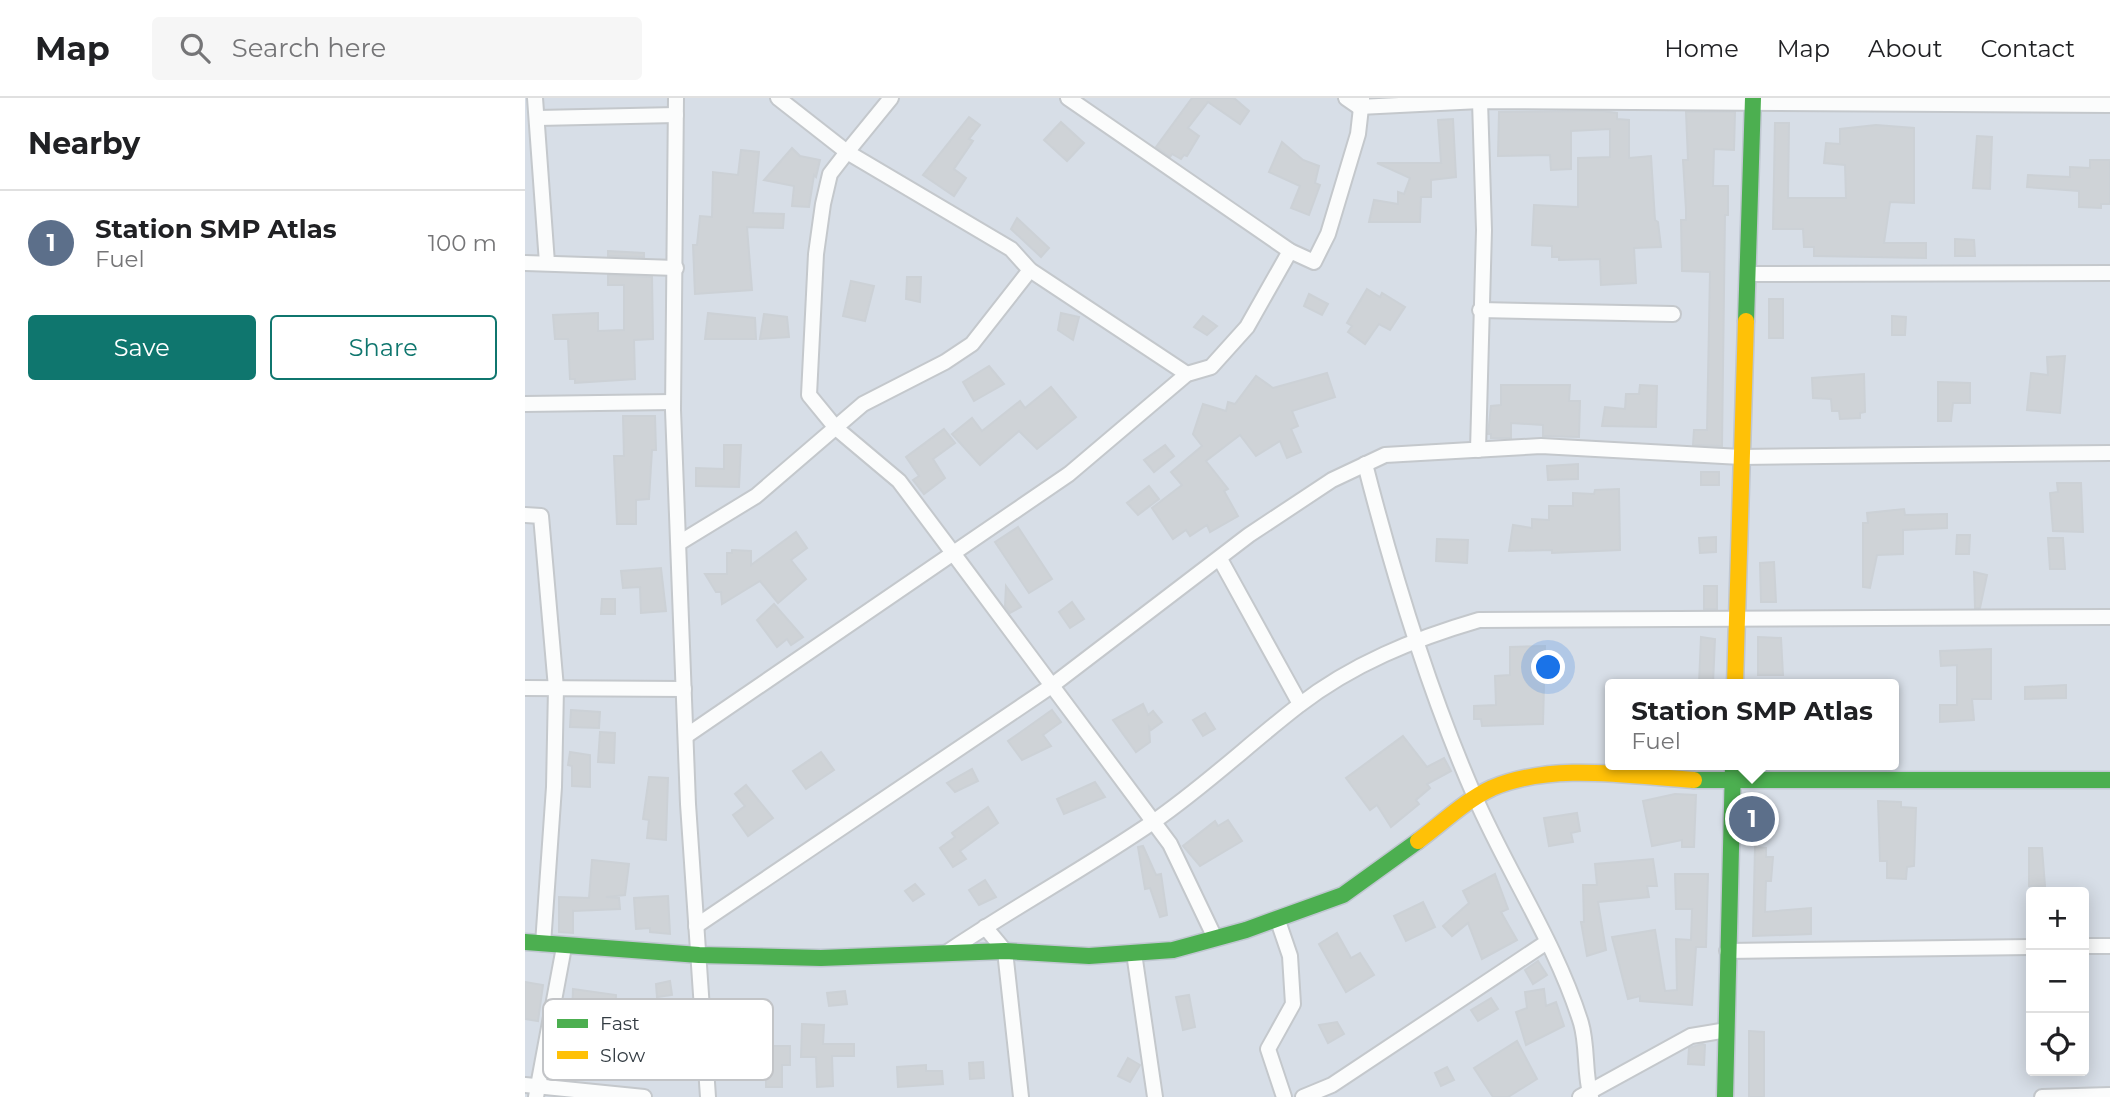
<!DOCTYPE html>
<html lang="en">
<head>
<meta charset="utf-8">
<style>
  :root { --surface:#fff; --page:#f6f6f6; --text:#202124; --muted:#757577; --line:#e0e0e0; --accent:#0f766e }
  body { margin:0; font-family:Montserrat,sans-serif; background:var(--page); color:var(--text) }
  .controls { position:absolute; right:21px; bottom:21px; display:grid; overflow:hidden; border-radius:7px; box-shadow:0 4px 18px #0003 }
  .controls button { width:63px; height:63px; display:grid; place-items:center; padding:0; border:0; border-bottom:2px solid var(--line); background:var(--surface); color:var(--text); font:35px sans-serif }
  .you { position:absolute; left:1024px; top:570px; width:24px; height:24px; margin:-18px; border:5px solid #fff; border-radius:50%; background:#1a73e8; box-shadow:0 0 0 10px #1a73e833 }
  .badge { display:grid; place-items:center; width:46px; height:46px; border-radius:50%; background:var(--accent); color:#fff; font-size:23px; font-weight:700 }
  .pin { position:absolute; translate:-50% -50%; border:4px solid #fff; box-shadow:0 2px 7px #0006 }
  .popup { position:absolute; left:1080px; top:581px; width:294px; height:91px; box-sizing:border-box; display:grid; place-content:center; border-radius:7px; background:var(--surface); filter:drop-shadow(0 2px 5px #0005); font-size:23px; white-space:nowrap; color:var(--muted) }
  .popup b { font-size:26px; color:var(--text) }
  .popup::after { content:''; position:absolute; left:50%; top:100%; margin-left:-14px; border:14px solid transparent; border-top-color:var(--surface) }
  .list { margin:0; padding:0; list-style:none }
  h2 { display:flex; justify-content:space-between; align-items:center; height:91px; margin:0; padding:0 28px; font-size:30px }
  h2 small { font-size:23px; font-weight:400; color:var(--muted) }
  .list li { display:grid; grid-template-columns:46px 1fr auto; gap:21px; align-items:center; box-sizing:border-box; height:105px; padding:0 28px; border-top:2px solid var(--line) }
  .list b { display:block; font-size:26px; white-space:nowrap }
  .list p { margin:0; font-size:23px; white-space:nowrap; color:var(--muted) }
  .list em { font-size:23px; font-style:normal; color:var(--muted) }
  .actions { display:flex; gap:14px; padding:21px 28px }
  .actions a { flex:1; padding:16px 0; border:2px solid var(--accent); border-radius:7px; text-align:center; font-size:24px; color:var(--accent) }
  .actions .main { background:var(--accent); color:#fff }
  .icon { flex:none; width:38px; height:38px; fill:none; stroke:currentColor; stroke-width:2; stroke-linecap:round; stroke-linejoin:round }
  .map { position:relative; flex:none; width:1585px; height:999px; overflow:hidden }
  header { display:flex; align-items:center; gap:42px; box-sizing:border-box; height:98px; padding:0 35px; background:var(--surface); border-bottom:2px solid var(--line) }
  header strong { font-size:33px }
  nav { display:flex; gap:38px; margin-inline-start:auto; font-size:24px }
  .search { width:490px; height:63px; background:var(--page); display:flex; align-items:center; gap:18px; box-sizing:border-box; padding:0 24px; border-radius:7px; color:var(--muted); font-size:26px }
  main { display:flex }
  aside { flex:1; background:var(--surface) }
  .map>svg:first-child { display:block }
  .residential { fill:#d7dee7; fill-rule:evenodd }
  .building { fill:#cfd3d7; stroke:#ccd1d6; stroke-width:2 }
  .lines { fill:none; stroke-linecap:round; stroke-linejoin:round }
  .street-casing { stroke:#c4c8cc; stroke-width:18 }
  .fast-casing { stroke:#c0c7d1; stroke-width:19 }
  .slow-casing { stroke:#c0c7d1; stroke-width:19 }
  .street { stroke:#fbfcfc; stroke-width:14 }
  .fast { stroke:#4caf50; stroke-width:16 }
  .slow { stroke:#ffc107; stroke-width:16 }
  .key { fill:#fff; stroke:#c2c4c7; stroke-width:2 }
  .key-label { font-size:19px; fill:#333c43 }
</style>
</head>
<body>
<header>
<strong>Map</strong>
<div class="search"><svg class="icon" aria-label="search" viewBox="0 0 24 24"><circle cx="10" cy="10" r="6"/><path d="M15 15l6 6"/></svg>Search here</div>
<nav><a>Home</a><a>Map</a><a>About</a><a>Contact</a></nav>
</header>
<main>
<aside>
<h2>Nearby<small></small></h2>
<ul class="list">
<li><span class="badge" style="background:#5c6f8a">1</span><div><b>Station SMP Atlas</b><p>Fuel</p></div><em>100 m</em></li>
</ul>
<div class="actions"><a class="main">Save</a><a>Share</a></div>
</aside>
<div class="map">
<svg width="1585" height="999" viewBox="0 0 1585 999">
  <rect width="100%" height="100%" fill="#e6eaee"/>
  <path class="residential" d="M0,0H1585V999H0ZM1085,586H1369V667H1085ZM1506,794H1559V973H1506Z"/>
  <g class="building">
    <path d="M667,0H709L724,13L715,26L683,4L663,30L674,38L662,58L659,57L656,61L647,56L645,59L631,49Z"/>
    <path d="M1077,13L1092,15V21L1104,22V60L1126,58L1130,122L1133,124L1136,149L1109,150L1111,185L1076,187L1075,161L1034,162V159H1027V148L1007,147L1009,107L1053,109V60L1085,59V31L1046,33V71L1026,72L1025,57L973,58L974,14Z"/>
    <path d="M1161,14H1210L1209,52L1189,51L1188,88H1203V117H1200L1197,348L1168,347L1169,332H1182L1185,174L1157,173L1156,122H1161V112L1158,62H1163Z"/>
    <path d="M444,19L455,27L444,41L448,43L429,71L441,80L429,98L398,77Z"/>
    <path d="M928,21L931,79L906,82V99H896L895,124H844L849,102L873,106V94L879,96L885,80L852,65H916L913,22Z"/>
    <path d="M536,24L559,45L542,63L519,42Z"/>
    <path d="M1250,25H1264L1263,100H1321L1320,67L1299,65L1301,45L1315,46V31L1351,27L1389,30V105L1365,104L1359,145H1401V160L1289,158V149H1279L1278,131H1248Z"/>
    <path d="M1452,38L1467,39L1465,91L1448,90Z"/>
    <path d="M757,44L778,62L794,68L790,85L795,87L784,117L766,110L775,88L744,74Z"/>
    <path d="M267,50L275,58L295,62L291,79L289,77L284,109L267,108L269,88L239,82Z"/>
    <path d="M216,52L234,54L228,115L259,116L258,130L222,129L227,192L170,196L168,147H172L175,118L187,119L188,74L213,77Z"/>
    <path d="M1565,62H1585V106H1576V110L1554,109V93L1502,89L1503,77L1545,79V69L1565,70Z"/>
    <path d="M492,120L524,150L516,159L486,131Z"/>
    <path d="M1430,141L1449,142L1450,158H1430Z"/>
    <path d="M83,153L119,155V159L83,158Z"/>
    <path d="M83,177L127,179L128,241L109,242L110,281L50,285V281H45L43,241H30L28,217L73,215V233L99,232V187H83Z"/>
    <path d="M382,179H396L395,204L381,201Z"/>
    <path d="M326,183L349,188L340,223L318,218Z"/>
    <path d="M842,191L855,199L857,195L880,209L865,232L854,226L840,246L823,234L827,228L822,225Z"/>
    <path d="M784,196L803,206L797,217L779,208Z"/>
    <rect x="1244" y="201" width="14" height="39"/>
    <path d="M183,215L230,220L231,241H180Z"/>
    <path d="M536,215L554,219L548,242L533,232Z"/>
    <path d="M239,216L262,219L264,239L235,241Z"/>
    <path d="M678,218L692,228L682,237L669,229Z"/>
    <path d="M1367,218L1381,219L1380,237H1367Z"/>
    <path d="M1540,258L1535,315L1502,312L1506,275L1523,277L1522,259Z"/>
    <path d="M464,268L479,286L449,303L438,284Z"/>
    <path d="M802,275L810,299L767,313L773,328L766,331L776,354L762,360L755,343L731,358L715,337L681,363L703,391L699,393L713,418L685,434L682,427L665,438L661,432L648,441L627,410L657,387L646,374L677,348L668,336L678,306L701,313L703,304L710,306L731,278L748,290Z"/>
    <path d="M1339,276L1340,314L1335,315V320L1315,321L1314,313H1307L1306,301L1288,300L1287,280Z"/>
    <path d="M1413,284L1445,285V305H1428L1426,323H1413Z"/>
    <path d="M976,287H1045L1044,303H1055L1054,339L1018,338V327L986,325V340H966V336H963L966,308L976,307Z"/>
    <path d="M1115,287L1132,288L1131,329L1077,328L1080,309L1100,311L1101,296H1114Z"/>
    <path d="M526,289L551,319L512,351L494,333L455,367L427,336L447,320L457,333L495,303L500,310Z"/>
    <path d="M98,318H130L131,352H127L124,401L111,402V426H92L89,358H99Z"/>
    <path d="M419,331L430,345L408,361L420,380L399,396L388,382L394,378L381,359Z"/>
    <path d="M199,347H216L214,389L171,388V370L199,371Z"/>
    <path d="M640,347L649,358L629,374L619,362Z"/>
    <path d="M1053,366V381L1023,382L1022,368Z"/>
    <rect x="1176" y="374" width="18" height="13"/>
    <path d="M1532,385H1556L1558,434L1528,433L1525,395L1533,394Z"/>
    <path d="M624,388L634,401L613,417L602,405Z"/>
    <path d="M1094,391L1095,452L1027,455V452L984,453L988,427L1007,430V421L1024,422V408H1048V395L1069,396L1070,392Z"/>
    <path d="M1379,411L1380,417L1422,416V430L1378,432V456L1352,457L1345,490L1338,489V425H1343L1342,415Z"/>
    <path d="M493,429L527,481L504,495L470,444Z"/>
    <path d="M271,434L282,450L266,462L281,481L253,505L235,483L197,506L196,494H191L180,476H202V455H207V452L226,453V467Z"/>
    <path d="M1432,437H1445L1444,456H1431Z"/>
    <path d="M1191,439V454L1175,455L1174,440Z"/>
    <path d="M1523,440H1538L1540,471H1525Z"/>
    <path d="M912,441L943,442L942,465L911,463Z"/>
    <path d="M1249,464L1251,504H1236L1235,465Z"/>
    <path d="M136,470L141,513L116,515L115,489L98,490L96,473Z"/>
    <path d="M1449,474L1462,477L1455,510H1450Z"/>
    <path d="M481,488L496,509L485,515L480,508Z"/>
    <rect x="1179" y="488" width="13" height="23"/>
    <path d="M77,501H90V516H76Z"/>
    <path d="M547,504L559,521L545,530L534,514Z"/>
    <path d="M249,506L278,539L266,547L262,541L252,549L232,522Z"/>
    <path d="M1176,539L1190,541L1188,586H1174Z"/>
    <path d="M1233,539L1256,540L1258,577H1233Z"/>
    <path d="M1020,548L1018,626L957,628L956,621H949V608L971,607L970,578L985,577V549Z"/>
    <path d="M1466,551V601H1447L1449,622L1415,624V607H1432V567L1416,568L1415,553Z"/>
    <path d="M1541,587V600L1500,601V589Z"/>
    <path d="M618,606L623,617L628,613L637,624L626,632L624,629L625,644L611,654L588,622Z"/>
    <path d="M46,612L75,614L74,630L45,629Z"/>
    <path d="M527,612L536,624L518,637L526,648L497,662L483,643Z"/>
    <path d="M680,615L690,631L678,638L668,622Z"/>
    <path d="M75,634L90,635L89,665L73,664Z"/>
    <path d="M878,638L902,669L919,660L926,673L902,686L905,690L891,702L894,706L866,729L852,707L845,712L821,680Z"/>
    <path d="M45,654L65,657V689L47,688V668L43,667Z"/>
    <path d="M296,654L309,672L281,691L268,673Z"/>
    <path d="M447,671L453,683L430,694L422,685Z"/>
    <path d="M124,679L143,680L141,742L122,740L124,722L118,721Z"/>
    <path d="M570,684L580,699L539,716L532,701Z"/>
    <path d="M221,687L248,720L223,738L208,717L220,708L210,696Z"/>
    <path d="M1150,696L1171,697L1169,749H1157V742L1127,748L1118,703Z"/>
    <path d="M1353,703L1376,704V709L1391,710L1389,768L1382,769L1381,781L1362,780V763H1355Z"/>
    <path d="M463,709L473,725L435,753L441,761L428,769L415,750L430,739L427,735Z"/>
    <path d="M1052,715L1055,733L1046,735L1048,744L1024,748L1019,720Z"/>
    <path d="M703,722L717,743L675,768L658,748L690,723L693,728Z"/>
    <path d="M618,748L631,777L636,776L642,817L635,819L625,790L620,791L613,749Z"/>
    <path d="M1230,749L1241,750V759H1248L1246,783H1241L1240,814L1286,810V836L1228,838Z"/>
    <path d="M1504,750H1517L1520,788H1504Z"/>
    <path d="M1128,761L1132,788H1122L1124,799L1073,804L1081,852L1062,858L1056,824H1059L1058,787H1072L1070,766Z"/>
    <path d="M67,762L104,766L100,797L81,799L94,800L95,811L48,813V835L34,834V799L64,800Z"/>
    <path d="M970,776L983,811L976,814L992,842L957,861L943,825L927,838L918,828L944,805L938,793Z"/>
    <path d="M1150,776H1183L1181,849H1171L1167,907L1115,903V898L1103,901L1087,839L1130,832L1140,893L1152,892L1151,841L1166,842L1167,811H1151Z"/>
    <path d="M460,782L471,799L454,807L444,792Z"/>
    <path d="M390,786L399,796L388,803L380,793Z"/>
    <path d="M143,798L145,836L125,834V830L111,831L109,800Z"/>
    <path d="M898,804L910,829L881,843L869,818Z"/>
    <path d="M812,835L826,860L835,855L849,877L821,894L794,846Z"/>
    <path d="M1013,863L1022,877L1008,886L1000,872Z"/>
    <path d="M145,883L147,897L132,899L131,886Z"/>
    <path d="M0,884L18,887L13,923L0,921Z"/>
    <path d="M48,891L91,897L90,917L114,918L113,945H93V930L59,929L57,919L47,918Z"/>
    <path d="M1019,891L1021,908L1031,904L1039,928L1001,947L991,914L1002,910L1000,894Z"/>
    <path d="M320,893L322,906L304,908L302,895Z"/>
    <path d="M664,897L670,929L658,932L651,899Z"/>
    <path d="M966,900L973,911L953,923L946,912Z"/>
    <path d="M232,917L234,948H265V967H257V989H241V967H222L221,918Z"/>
    <path d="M812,924L819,936L803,945L794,927Z"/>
    <path d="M277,926L299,927L298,946H329V958H307L308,988L292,989L291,959H276Z"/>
    <path d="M1224,933L1239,934V999H1224Z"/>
    <path d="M992,943L1012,981L983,999H968L949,970Z"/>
    <path d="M1177,946L1180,947L1179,967L1163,966L1164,950Z"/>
    <path d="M603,960L615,967L605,984L593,978Z"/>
    <path d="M458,964L459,980L445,981L444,965Z"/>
    <path d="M401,967V973H417L418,986L373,989L372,969Z"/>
    <path d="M922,969L929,982L916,988L910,975Z"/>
  </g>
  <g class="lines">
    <g class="street-casing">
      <g id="street">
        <path d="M10,0L22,165"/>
        <path d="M151,0L148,312L163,706L183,999"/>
        <path d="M253,0L322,54L366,0"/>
        <path d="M543,0L765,153L789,164L803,136L833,36L837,1"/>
        <path d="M821,0L834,9L955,3L1585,7"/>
        <path d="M13,20L151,17"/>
        <path d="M0,165L151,170"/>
        <path d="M1222,176L1585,175"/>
        <path d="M955,212L1148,216"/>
        <path d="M662,276L505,172L486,151L322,54L305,76L298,106L291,156L284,297L311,330L374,383L428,455L645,746L690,840"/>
        <path d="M0,306L148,304"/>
        <path d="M953,352L959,132L955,3"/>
        <path d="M840,366C869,479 903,592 950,699C983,775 1031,845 1056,925C1063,949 1059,975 1066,999"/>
        <path d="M0,417L16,418L31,590L29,689L18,846"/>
        <path d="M154,445L231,398L338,306L420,264L447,246L505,172"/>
        <path d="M695,461L775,606"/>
        <path d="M0,590L159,591"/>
        <path d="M161,638L544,376L662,276L686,269L722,229L765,153"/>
        <path d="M752,820L765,858L768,906L743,951L759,999"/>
        <path d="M171,828L525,589L724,437L807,382L860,357L1016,348L1216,359L1585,355"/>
        <path d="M460,829L480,853L496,999"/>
        <path d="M1559,848H1585"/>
        <path d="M1202,853L1506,849"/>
        <path d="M421,855C489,809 561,770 628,724C679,689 724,646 773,608C827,566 889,541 954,522L1585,519"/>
        <path d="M609,855L630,999"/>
        <path d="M0,987L119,999"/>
        <path d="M11,999L39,849"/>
        <path d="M778,999L807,987L1022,844"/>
        <path d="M1055,999L1166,938L1202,932"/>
        <path d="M1517,999L1585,997"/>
      </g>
    </g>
    <g class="fast-casing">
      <g id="fast">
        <path d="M1221,223L1228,0"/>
        <path d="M1169,682H1585"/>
        <path d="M0,844L174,857L296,860L480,853L564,858L648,852L721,832L818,797L893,743"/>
        <path d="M1200,999L1208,667"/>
      </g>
    </g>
    <g class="slow-casing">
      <g id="slow">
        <path d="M1210,586L1221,223"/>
        <path d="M893,743C916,726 941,702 967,690C1028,664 1105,678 1169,682"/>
      </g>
    </g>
    <use href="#street" class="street"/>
    <use href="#fast" class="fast"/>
    <use href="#slow" class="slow"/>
  </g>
  <rect x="18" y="901" width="230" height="81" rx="10" class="key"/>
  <rect x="32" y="921" width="31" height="9" fill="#4caf50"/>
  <rect x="32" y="953" width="31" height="8" fill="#ffc107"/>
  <g class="key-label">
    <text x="75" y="932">Fast</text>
    <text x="75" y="964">Slow</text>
  </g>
</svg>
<div class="controls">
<button>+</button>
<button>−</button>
<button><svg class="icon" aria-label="locate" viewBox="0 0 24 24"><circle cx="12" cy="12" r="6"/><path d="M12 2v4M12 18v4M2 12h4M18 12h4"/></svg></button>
</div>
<div class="you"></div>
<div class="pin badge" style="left:1227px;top:721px;background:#5c6f8a">1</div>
<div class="popup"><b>Station SMP Atlas</b>Fuel</div>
</div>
</main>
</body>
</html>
